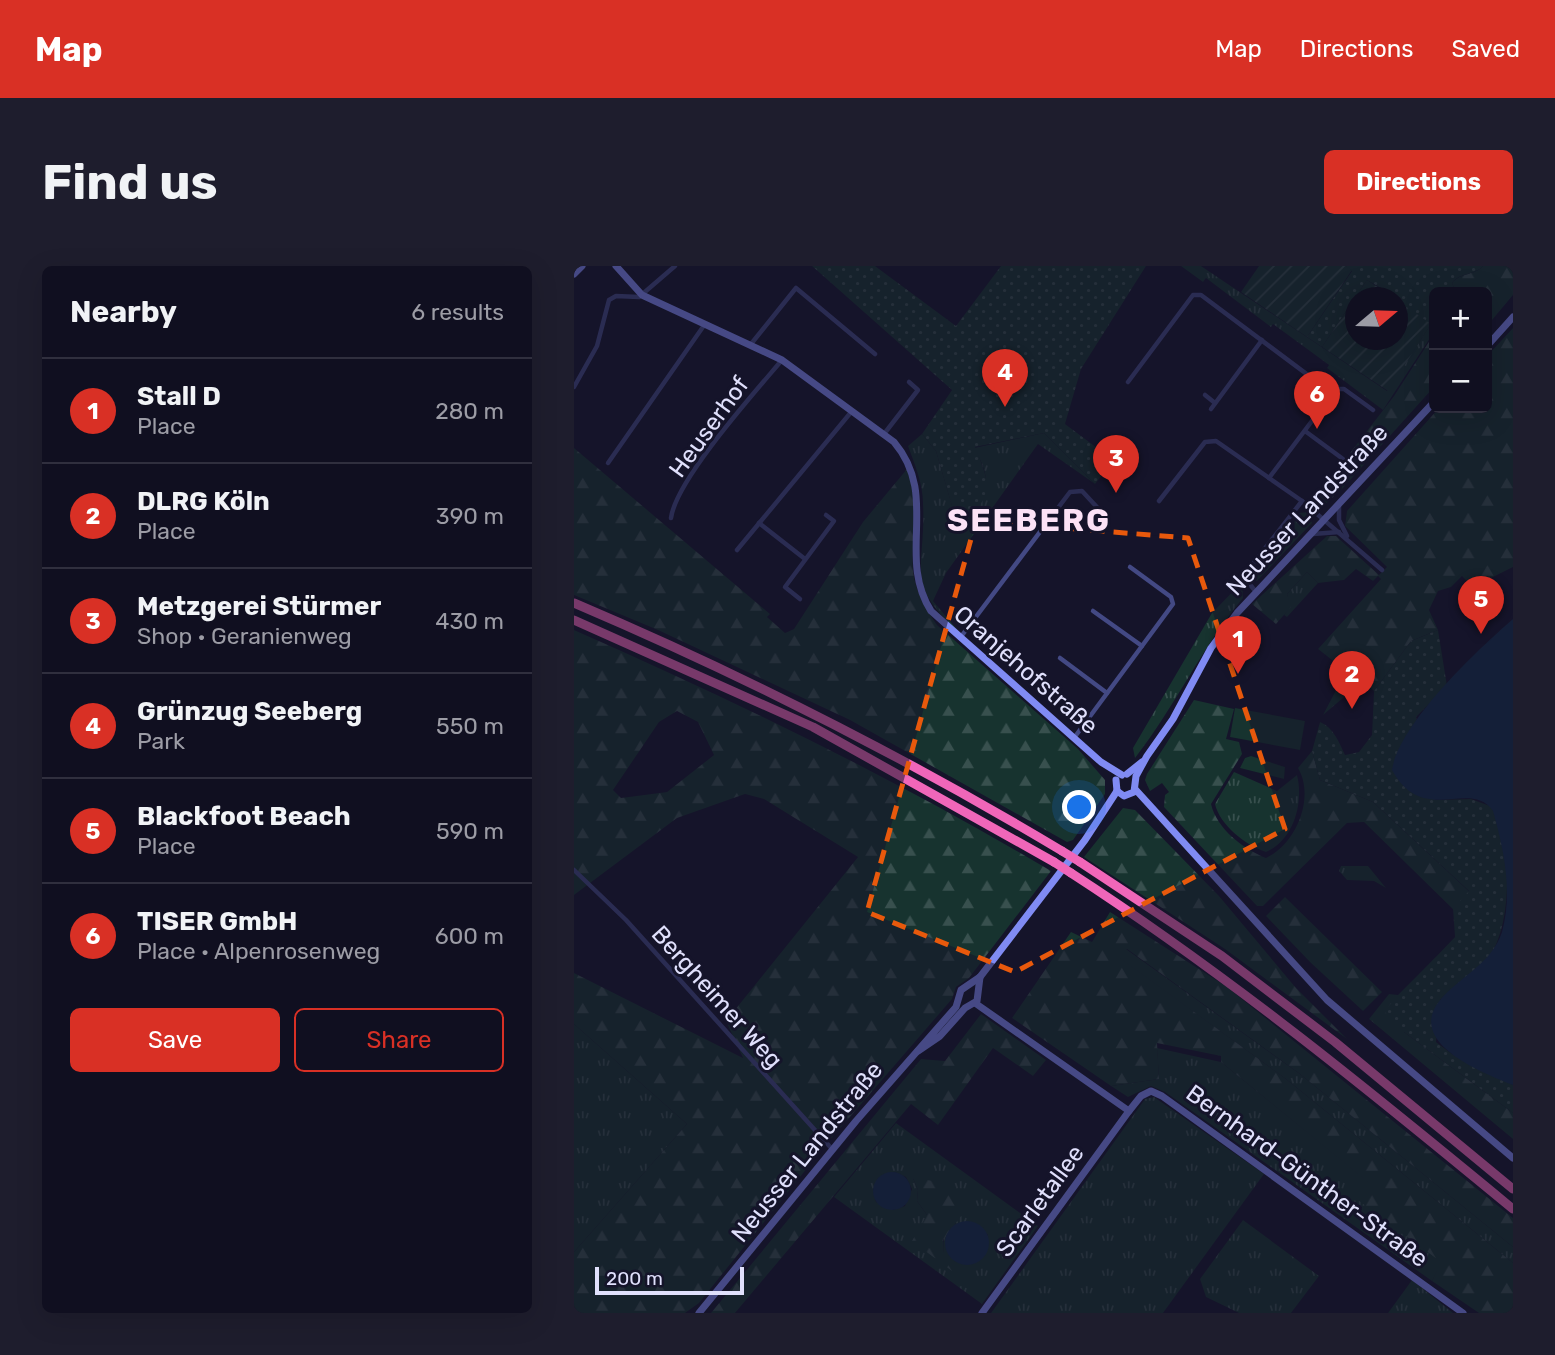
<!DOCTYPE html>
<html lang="en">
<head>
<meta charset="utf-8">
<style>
  :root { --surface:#100f20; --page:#1e1d2d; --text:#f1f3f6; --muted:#9c9ca5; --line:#302f3e; --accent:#d93025 }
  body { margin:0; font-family:Rubik,sans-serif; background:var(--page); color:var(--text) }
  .controls { position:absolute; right:21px; top:21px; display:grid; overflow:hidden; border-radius:10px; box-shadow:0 7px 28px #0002 }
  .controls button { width:63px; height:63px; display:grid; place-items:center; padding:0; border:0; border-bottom:2px solid var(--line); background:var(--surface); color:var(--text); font:35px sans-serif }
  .compass { position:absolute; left:771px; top:21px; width:63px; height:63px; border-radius:50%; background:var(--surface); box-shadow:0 7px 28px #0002; rotate:71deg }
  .scale { position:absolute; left:21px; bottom:18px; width:149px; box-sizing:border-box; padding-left:7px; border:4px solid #e0e0fc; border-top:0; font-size:19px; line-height:24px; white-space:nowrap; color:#e0e0fc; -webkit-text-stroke:5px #15142a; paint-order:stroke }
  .you { position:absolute; left:506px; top:542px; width:24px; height:24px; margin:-18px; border:5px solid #fff; border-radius:50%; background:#1a73e8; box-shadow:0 0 0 10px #1a73e833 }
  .badge { display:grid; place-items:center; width:46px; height:46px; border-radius:50%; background:var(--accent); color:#fff; font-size:23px; font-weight:700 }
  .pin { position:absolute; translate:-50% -58px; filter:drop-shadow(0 2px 4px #0008) }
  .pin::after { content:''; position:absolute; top:37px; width:24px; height:21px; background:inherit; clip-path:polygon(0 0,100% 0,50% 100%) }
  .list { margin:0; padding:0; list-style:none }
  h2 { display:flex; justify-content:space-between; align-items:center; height:91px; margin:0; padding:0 28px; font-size:30px }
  h2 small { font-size:23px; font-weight:400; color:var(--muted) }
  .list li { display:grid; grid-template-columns:46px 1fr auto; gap:21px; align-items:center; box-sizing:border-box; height:105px; padding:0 28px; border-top:2px solid var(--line) }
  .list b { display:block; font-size:26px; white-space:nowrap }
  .list p { margin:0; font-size:23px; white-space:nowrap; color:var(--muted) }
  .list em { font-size:23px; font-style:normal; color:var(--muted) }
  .actions { display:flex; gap:14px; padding:21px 28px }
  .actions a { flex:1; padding:16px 0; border:2px solid var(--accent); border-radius:10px; text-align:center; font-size:24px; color:var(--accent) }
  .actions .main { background:var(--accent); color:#fff }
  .map { position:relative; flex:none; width:939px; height:1047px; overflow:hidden; border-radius:10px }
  header { display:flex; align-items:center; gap:42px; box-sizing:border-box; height:98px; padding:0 35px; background:var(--accent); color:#fff }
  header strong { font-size:33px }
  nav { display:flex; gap:38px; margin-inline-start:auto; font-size:24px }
  .intro { display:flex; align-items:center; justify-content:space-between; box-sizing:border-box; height:168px; padding:0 42px }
  h1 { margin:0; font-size:49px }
  .button { padding:18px 32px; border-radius:10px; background:var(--accent); color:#fff; font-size:24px; font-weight:700 }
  main { display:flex; gap:42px; padding:0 42px }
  aside { flex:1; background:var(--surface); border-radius:10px; box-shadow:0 7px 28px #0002 }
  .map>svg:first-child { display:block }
  .grass { fill:url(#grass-tufts); fill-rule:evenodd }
  .forest { fill:url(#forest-firs); fill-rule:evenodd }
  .park { fill:url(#park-dots) }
  .garden { fill:url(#garden-furrows) }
  .pitch { fill:#17332f }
  .water { fill:#132e49 }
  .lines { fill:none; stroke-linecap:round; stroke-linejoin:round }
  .street { stroke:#434984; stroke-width:4.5 }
  .secondary { stroke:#808bf3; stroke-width:7 }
  .highway { stroke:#f066b9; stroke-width:9 }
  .highway-bridge { stroke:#f066b9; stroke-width:9 }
  .marked { fill:none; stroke:#e8590c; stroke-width:5; stroke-dasharray:14 9; stroke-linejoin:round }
  .labels { text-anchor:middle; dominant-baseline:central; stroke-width:6; stroke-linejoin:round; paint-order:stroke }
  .street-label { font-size:24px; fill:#e0e0fc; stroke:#15142a }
  .district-label { font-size:32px; font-weight:bold; letter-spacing:2px; fill:#fce2f6; stroke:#15142a }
</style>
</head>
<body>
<header>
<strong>Map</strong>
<nav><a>Map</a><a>Directions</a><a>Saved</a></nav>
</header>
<div class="intro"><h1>Find us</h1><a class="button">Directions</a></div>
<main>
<aside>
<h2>Nearby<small>6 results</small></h2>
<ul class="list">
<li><span class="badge">1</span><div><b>Stall D</b><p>Place</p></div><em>280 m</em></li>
<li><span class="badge">2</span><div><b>DLRG Köln</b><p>Place</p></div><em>390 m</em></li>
<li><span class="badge">3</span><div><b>Metzgerei Stürmer</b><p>Shop · Geranienweg</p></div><em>430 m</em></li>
<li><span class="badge">4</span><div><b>Grünzug Seeberg</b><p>Park</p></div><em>550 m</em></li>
<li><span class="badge">5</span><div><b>Blackfoot Beach</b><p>Place</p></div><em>590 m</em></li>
<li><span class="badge">6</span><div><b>TISER GmbH</b><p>Place · Alpenrosenweg</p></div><em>600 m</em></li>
</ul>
<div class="actions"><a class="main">Save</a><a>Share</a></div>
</aside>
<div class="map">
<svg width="939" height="1047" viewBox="0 0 939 1047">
  <defs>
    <pattern id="grass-tufts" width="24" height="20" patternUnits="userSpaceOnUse" patternTransform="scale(1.75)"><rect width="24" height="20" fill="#17332f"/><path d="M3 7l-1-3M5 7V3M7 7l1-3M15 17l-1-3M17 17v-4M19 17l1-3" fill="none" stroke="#38504e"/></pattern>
    <pattern id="forest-firs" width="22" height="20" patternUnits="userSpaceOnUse" patternTransform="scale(1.75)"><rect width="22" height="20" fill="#17332f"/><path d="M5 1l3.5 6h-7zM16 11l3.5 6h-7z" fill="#38504e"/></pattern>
    <pattern id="park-dots" width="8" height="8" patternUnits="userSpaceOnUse" patternTransform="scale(1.75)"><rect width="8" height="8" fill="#17332f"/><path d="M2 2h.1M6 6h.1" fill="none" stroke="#38504e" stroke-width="1.8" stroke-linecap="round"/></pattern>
    <pattern id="garden-furrows" width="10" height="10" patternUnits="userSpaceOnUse" patternTransform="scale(1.75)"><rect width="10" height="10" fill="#17332f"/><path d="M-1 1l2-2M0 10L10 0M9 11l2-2" fill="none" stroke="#38504e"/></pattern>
  </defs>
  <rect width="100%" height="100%" fill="#15142a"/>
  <g class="grass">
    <path d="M607,0H627L813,125L857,58L860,66L809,144L753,102L755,99L699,58L697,61L632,12L629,16Z"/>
    <path d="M470,167L521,218L464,178L372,307L359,335L386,367C329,317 352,304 349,238C349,218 341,199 334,180L348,168L362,185L384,260C410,228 423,222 400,182Z"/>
    <path d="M734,246L738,257L683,315H679L678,307C695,301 710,286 719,268C723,259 717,256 725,247Z"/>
    <path d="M733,306L744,317L713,351L710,349L716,341L713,328Z"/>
    <path d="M668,316L669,332C627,382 601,441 561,492L559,482L638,347Z"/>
    <path d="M660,506L703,525L723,509C730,536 720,574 692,586C671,579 646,559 641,538Z"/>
    <path d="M767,600H794L812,622L800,615L773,614L765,605Z"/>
    <path d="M552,683L726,808L939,981V997L712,813L544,691Z"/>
    <path d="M0,758L113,858L0,986Z"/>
    <path d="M583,782L647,796L797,918L785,934L868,996L858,1015L591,826L577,820L554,831L537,820L585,813Z"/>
    <path d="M580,831L690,908L589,1047H417L571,833Z"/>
    <path d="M322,857L464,960L408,1038L260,931ZM321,906L332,911L338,923L331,940L319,944L302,936L299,924L304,912ZM339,912L382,957C370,966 368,973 370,988L353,949L343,935L344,924ZM405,959L414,969L394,999L381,995Z"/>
    <path d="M669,954L745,1010L717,1047H665L632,1031L626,1013Z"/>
    <path d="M838,1014L879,1047H814Z"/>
  </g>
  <g class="forest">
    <path d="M909,0H939V29L913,60V26L881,24L878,17C887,6 900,10 909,0Z"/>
    <path d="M939,62V301L913,314L904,327L888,310L877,321L864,325L855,344L864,364L837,375L800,425L789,415L749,449L772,405L744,383L807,313L804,310L799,315L782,303L770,314L744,317L733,306L713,328L717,341L702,358L678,338L753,270H762L805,309L813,301L771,260L773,245L865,142H913V90Z"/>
    <path d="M860,68V121L769,222L746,243L739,235L820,130Z"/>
    <path d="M0,182L196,348L193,351L211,367L220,363L289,256L333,203C350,231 336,273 339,305C341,325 352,343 363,359L504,483L531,514V528L499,574L493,576L276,454L84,364L0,329Z"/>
    <path d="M0,364C164,436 324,514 477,605L395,712L382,721L378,733L250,881L125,1037L111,1047H0V986L113,858L0,758V707L169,792L152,755L284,591L190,533L171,528L103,552L0,629ZM103,445L124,456L140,489L93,526L47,532L39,524L85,456Z"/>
    <path d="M620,434L660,443L652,473L665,476L668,488L637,538C643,563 669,583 692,592C723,577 741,531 724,502L738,485L746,514L799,536L900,630L888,652L790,556L773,557L689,640H683L590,541L591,529L595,526L588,517L576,525L571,514L573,508Z"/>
    <path d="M549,542L561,544L645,630L722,722L773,773L651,683L510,591Z"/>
    <path d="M711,631L808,726L789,745L737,697L692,650Z"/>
    <path d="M536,646L653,721L939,952V981L726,808L553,683L545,691L712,813L939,997V1047H905L858,1015L867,996L784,934L796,918L647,796V790L583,777L585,813L537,820L438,752L497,666L518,676Z"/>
    <path d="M862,691L830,766L939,847V873L795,753L815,728L824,729Z"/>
    <path d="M407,748L472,794L459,810L419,782L364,859L337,838L161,1047H137L347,793L371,795Z"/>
    <path d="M339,912L380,918L390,946L369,974L370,988L381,1000L378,1005L338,975L353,949L343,935L344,924Z"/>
  </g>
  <g class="park">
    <path d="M238,0H301L382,60L427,0H572L507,103L491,158L554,205L551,210L536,199L521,218L470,167L401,181C418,222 420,230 384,261L362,185L348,168L378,124Z"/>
    <path d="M772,0H909C900,10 886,6 878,17L881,24L887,26H860V62L824,35V32L793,14L748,81L733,71L778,5Z"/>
    <path d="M864,364L873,420L842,451L861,534L897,533L916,540C939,572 939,659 915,691C902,707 882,720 866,734L862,776L878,788L939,819V847L830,766L810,745L881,671L879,643L895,625L799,536L746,514L738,485L746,456C760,462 765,476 771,489L785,486L798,469L800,425L837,375Z"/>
  </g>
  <g class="garden">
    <path d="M685,0H772L778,4L733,71L667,26Z"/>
    <path d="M793,14L819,31L782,32V74H824V35L857,58L814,125L748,81Z"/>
  </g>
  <g class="pitch">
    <path d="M661,442L731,455L726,484L656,471Z"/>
    <path d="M677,490L711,501L710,513L666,502L671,492Z"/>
  </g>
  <g class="water">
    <path d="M939,353V819C907,806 830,776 867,733C887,710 918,697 928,666C939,626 930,584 919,545C896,512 849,561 818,504C825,458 902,385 939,353Z"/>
    <circle cx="318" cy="925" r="19"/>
    <circle cx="393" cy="977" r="22"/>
  </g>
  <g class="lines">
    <g class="street">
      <path d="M177,78L222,22L301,88"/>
      <path d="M554,116L619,29H627L758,127"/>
      <path d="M0,121L23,80L35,34L42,30L65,31L101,0"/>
      <path d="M631,129L641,137"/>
      <path d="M637,143L688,74"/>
      <path d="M731,165L769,193"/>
      <path d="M310,168L344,124L335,116"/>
      <path d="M34,197L131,58"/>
      <path d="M695,212L762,123H770L799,144"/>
      <path d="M585,235L631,176L642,175L728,235L808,304"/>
      <path d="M765,239V254L773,270"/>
      <path d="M97,252C102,214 181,126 208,94"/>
      <path d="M185,257L231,293"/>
      <path d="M739,268L765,266"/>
      <path d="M163,284L278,145"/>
      <path d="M682,326L674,316L675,303L728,235"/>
      <path d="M226,333L211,321L260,255L252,249"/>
      <path d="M519,345L568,380"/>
      <path d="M386,372L496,226L508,225L533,252"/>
      <path d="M486,392L533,427"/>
      <path d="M500,472L599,338L597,331L556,301"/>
      <path d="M0,604L52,654L258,883"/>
    </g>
    <g class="secondary">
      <path d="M42,0L68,29L208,94L320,176C366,230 322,290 357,345L527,496L548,509"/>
      <path d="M0,8L8,0"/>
      <path d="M913,80L939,51"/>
      <path d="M553,508L568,496"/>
      <path d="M542,514L543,525"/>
      <path d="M561,523L753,734L939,892"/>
      <path d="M543,525L550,530L560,526L562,510L573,490L599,453L637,382L663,347L860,136"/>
      <path d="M401,737L555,845"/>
      <path d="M344,785L366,770L391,742L403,735L406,711"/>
      <path d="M125,1047L282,855L382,741L387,724L406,711L511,574L543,525"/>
      <path d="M408,1047L555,845L567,830L577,825L588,830L889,1047"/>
    </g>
    <g class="highway">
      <path d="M0,337C169,409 331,491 488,585"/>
      <path d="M0,354L239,461L480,596"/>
      <path d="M506,596L648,690L761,776L939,923"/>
      <path d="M497,607C653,708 796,825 939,943"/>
    </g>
    <g class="highway-bridge">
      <path d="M488,585L506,596"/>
      <path d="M480,596L497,607"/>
    </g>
  </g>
  <path d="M0 0H939V1047H0ZM402,255L614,272L711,563L441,706L293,646Z" fill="#15142a" fill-opacity=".55" fill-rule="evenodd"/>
  <path class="marked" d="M402,255L614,272L711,563L441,706L293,646Z"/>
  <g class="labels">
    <g class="street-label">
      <text transform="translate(135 161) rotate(-54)">Heuserhof</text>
      <text transform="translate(733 244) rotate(-47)">Neusser Landstraße</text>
      <text transform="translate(452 404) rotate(41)">Oranjehofstraße</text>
      <text transform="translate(143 731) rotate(48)">Bergheimer Weg</text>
      <text transform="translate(233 886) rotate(-51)">Neusser Landstraße</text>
      <text transform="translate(733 910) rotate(36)">Bernhard-Günther-Straße</text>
      <text transform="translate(466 935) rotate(-54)">Scarletallee</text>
    </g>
    <g class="district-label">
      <text x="455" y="254">SEEBERG</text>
    </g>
  </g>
</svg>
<div class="controls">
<button>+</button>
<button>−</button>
</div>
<svg class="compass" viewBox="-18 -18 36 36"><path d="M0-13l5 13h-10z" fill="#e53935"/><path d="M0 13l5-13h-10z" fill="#9c9ca5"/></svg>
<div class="scale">200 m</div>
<div class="you"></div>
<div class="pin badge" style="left:664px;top:408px">1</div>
<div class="pin badge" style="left:778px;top:443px">2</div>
<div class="pin badge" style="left:542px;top:227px">3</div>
<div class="pin badge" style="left:431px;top:141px">4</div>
<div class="pin badge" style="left:907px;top:368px">5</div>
<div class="pin badge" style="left:743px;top:163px">6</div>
</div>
</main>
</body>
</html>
